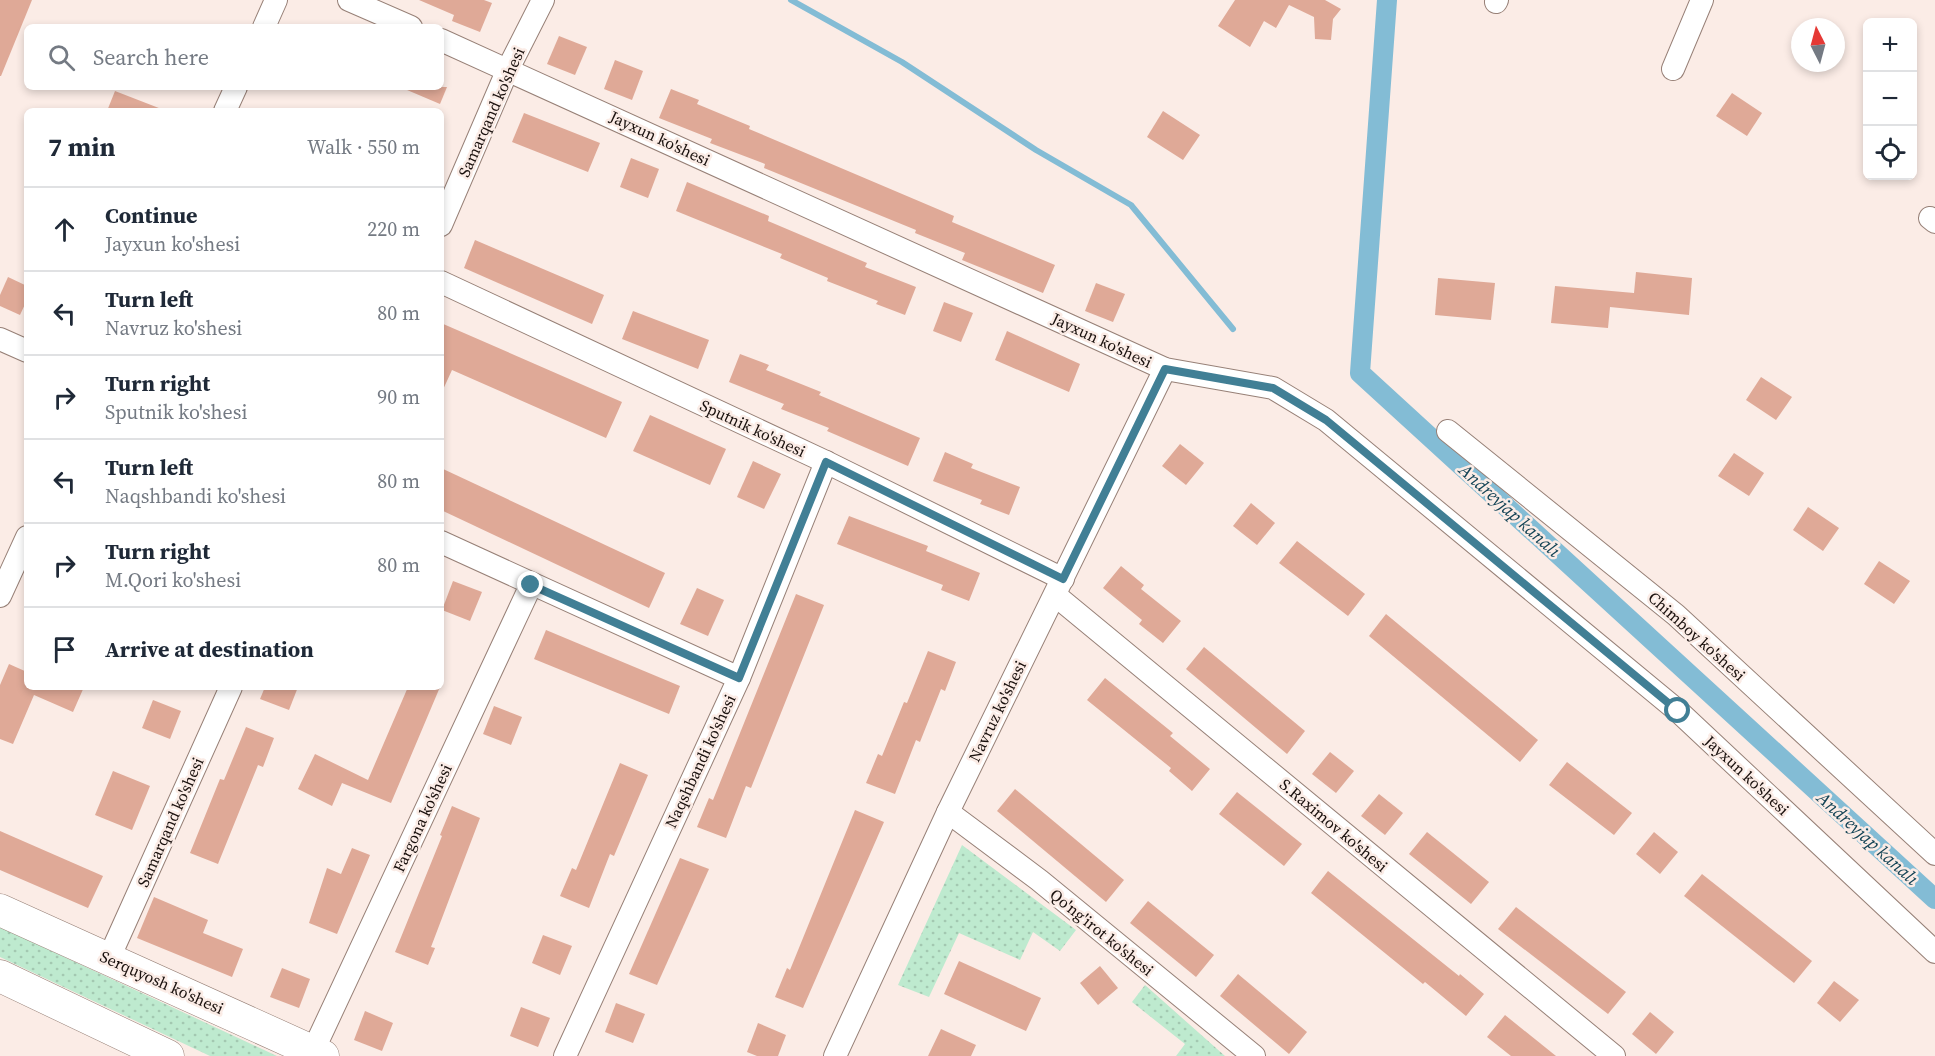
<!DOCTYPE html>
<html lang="en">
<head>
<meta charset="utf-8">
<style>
  :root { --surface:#fff; --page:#f6f6f7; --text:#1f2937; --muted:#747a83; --line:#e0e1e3 }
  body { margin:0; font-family:"Source Serif 4",serif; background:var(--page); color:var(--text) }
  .controls { position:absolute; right:18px; top:18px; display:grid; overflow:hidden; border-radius:9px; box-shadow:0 3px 9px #0003 }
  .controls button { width:54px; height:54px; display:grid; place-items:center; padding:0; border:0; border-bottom:2px solid var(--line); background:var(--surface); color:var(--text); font:30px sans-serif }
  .compass { position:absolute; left:1791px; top:18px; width:54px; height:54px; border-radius:50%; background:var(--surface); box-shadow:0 3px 9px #0003; rotate:354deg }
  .stop { position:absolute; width:18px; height:18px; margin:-14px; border:4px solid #417f95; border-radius:50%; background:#fff }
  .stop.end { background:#417f95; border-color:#fff; box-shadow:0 2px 6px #0008 }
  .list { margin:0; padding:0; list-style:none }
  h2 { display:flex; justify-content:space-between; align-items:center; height:78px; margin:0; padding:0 24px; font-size:26px }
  h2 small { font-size:20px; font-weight:400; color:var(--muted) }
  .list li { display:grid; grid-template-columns:39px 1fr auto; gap:18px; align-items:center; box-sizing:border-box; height:84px; padding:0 24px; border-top:2px solid var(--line) }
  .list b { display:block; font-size:22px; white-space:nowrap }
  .list p { margin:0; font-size:20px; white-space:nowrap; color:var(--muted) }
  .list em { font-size:20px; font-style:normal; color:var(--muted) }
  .icon { flex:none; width:33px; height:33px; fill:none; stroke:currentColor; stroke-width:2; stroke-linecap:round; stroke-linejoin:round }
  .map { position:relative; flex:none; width:1935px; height:1056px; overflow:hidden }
  .search { position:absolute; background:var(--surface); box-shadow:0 3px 9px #0003; left:24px; top:24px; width:420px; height:66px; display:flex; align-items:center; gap:15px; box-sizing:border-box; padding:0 21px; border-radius:9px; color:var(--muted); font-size:22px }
  .panel { position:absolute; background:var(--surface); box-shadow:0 3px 9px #0003; left:24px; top:108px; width:420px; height:582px; border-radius:9px }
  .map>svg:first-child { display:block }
  .grass { fill:url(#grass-dots) }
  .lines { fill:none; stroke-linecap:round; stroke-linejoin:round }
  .stream { stroke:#83bcd5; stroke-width:6 }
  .canal { stroke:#83bcd5; stroke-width:20 }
  .building { fill:#dfa997 }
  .street-casing { stroke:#978077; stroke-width:24 }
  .secondary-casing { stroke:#978077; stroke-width:33 }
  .street { stroke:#fff; stroke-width:22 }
  .secondary { stroke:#fff; stroke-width:32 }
  .route { stroke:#417f95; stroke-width:8 }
  .labels { text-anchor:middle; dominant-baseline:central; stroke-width:5; stroke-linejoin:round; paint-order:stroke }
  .street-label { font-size:16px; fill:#19100d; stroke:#fbece6 }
  .water-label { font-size:18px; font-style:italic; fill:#144456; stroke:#fbece6 }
</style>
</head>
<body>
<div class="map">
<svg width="1935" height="1056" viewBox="0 0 1935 1056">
  <defs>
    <pattern id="grass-dots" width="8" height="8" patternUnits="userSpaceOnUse" patternTransform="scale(1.5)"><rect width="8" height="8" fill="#beeacf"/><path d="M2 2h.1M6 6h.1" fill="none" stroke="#a3c8b1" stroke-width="1.8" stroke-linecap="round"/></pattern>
  </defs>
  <rect width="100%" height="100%" fill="#fbece6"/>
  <g class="grass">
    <path d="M962,845L1076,930L1060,951L1033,932L1020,960L959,933L929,997L898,985Z"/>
    <path d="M0,927L277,1056H210L0,957Z"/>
    <path d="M1145,985L1225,1056H1176L1185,1044L1132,1002Z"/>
  </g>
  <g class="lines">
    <path class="stream" d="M791,0L902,62L1036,150L1131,205L1233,329"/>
    <path class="canal" d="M1387,0L1360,373L1935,899"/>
  </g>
  <g class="building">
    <path d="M0,0H32L1,76H0Z"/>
    <path d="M419,0H484L492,3L480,32L452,21L454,15Z"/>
    <path d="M1235,0H1325L1341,9L1333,19L1331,40L1315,39L1314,17L1289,5L1276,28L1264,21L1250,47L1218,26Z"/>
    <path d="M559,36L587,47L575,75L547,64Z"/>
    <path d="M615,60L643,71L632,100L604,89Z"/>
    <path d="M400,87H447L440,104Z"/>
    <path d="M671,89L699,100L697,104L750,126L749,129L954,216L952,222L1055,265L1043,293L962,260L965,253L915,233L916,230L764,168L765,164L710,143L712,139L659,118Z"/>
    <path d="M115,91L164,110V111H107Z"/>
    <path d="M1732,93L1762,113L1747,136L1716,116Z"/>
    <path d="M1163,111L1200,135L1183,160L1147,137Z"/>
    <path d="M524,113L600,143L588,172L512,142Z"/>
    <path d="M631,158L659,169L648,198L620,187Z"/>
    <path d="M687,182L769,216L768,221L867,263L865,267L916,287L905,315L876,304L878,301L827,281L828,278L780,258L782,254L676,211Z"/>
    <path d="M475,240L604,295L592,324L464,268Z"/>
    <path d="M1636,272L1692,278L1689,315L1610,307L1608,328L1551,323L1555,286L1634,293Z"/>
    <path d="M8,277L27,286V300L20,315L0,306V295Z"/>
    <path d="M1438,278L1495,283L1491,320L1435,315Z"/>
    <path d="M1096,283L1125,294L1113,322L1085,311Z"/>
    <path d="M944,302L973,313L961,342L933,331Z"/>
    <path d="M633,311L709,340L698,369L622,339Z"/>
    <path d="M441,323L622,402L606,438L452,370L441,394Z"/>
    <path d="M1007,331L1080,364L1069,392L995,360Z"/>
    <path d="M740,354L769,365L766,370L821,392L819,395L920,438L908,466L827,431L829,428L781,409L784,404L729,382Z"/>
    <path d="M1761,377L1792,397L1776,420L1746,400Z"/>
    <path d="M650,415L726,449L710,485L633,451Z"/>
    <path d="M1180,444L1204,463L1186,485L1162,466Z"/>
    <path d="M945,452L973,464L971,468L1020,487L1009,515L980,504L982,500L933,481Z"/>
    <path d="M1734,453L1764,473L1749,496L1718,476Z"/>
    <path d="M753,461L781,474L764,509L737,497Z"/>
    <path d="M441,468L665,573L649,608L441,510Z"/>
    <path d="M1251,503L1275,523L1257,545L1233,526Z"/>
    <path d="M1808,507L1839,528L1823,551L1793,530Z"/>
    <path d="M849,516L928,546L926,551L980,573L969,601L941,590L943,585L837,544Z"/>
    <path d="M1297,541L1365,594L1348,616L1279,563Z"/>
    <path d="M1879,561L1910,581L1894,604L1864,584Z"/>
    <path d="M1121,566L1144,585L1141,589L1181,621L1163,643L1139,624L1142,620L1103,588Z"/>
    <path d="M453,581L482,592L470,621L442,610Z"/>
    <path d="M697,588L724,600L708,636L680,624Z"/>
    <path d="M796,594L824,605L751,788L746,786L726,838L697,827L709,798L713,800Z"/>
    <path d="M1386,614L1538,740L1520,762L1369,636Z"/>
    <path d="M546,630L680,686L669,714L534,659Z"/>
    <path d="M1204,647L1305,731L1287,754L1186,669Z"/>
    <path d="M928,651L956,662L945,691L941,689L920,742L916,740L895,794L866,783L878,754L882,756L904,702L907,703Z"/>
    <path d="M9,664L27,672V687H84L73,712L34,695L13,744L0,739V685Z"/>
    <path d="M1105,678L1173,733L1170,736L1210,769L1192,791L1169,771L1171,768L1087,700Z"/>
    <path d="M265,687H298L289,710L260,699Z"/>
    <path d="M408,687H440L391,803L342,783L332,806L298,789L315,754L368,780Z"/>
    <path d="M153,700L181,711L170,739L142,728Z"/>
    <path d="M494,706L522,717L511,745L483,734Z"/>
    <path d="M246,727L274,738L263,767L258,765L218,864L190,853L220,779L224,780Z"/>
    <path d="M1330,752L1354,771L1336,793L1312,774Z"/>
    <path d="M1567,762L1632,813L1614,835L1549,785Z"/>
    <path d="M620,763L648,775L614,856L610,854L589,908L560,896L572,868L576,870Z"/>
    <path d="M113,771L150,786L132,830L95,815Z"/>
    <path d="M1015,789L1124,880L1106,902L997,811Z"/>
    <path d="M1237,792L1302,844L1284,866L1219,814Z"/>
    <path d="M1379,794L1403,813L1385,835L1361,816Z"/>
    <path d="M452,806L480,818L431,947L435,948L428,965L395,952L442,836L440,835Z"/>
    <path d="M855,810L884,822L803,1008L775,997L787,968L790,970Z"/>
    <path d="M0,831L103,876L88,908L0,870Z"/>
    <path d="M1427,832L1489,882L1471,904L1409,854Z"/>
    <path d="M1654,832L1678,852L1660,874L1636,854Z"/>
    <path d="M352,848L370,855L337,934L309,923L327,868L341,874Z"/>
    <path d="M680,858L709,869L657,985L629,974Z"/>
    <path d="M1328,871L1459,976L1460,974L1484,994L1466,1016L1425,982L1423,984L1311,893Z"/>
    <path d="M1702,874L1812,961L1794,983L1684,896Z"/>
    <path d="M154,897L208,920L203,933L243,949L232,977L137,938Z"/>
    <path d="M1148,901L1214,955L1196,977L1130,923Z"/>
    <path d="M1516,907L1626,992L1608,1014L1498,929Z"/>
    <path d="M543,935L572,946L560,975L532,963Z"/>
    <path d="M959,961L1041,998L1026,1031L944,994Z"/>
    <path d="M1100,966L1118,988L1098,1005L1080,983Z"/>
    <path d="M282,968L310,979L299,1008L270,997Z"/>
    <path d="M1238,974L1307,1032L1289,1054L1220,996Z"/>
    <path d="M1834,981L1859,1000L1840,1022L1817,1003Z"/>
    <path d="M616,1003L645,1014L633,1043L605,1032Z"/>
    <path d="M521,1007L550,1018L538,1047L510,1036Z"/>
    <path d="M365,1011L393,1023L382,1051L354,1040Z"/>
    <path d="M1650,1012L1674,1032L1656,1054L1632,1034Z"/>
    <path d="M1505,1015L1556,1056H1511L1487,1037Z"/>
    <path d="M758,1023L786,1035L778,1056H757L747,1052Z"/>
    <path d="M941,1029L976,1045L971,1056H928Z"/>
  </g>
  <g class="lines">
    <g class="street-casing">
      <g id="street">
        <path d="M349,0L411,27"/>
        <path d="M1496,2L1497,0"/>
        <path d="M264,27L276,0"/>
        <path d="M441,40L1165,369L1273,388L1326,420L1678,711L1935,952"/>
        <path d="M1673,69L1702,0"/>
        <path d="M225,111L236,87"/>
        <path d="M1930,218L1935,222"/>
        <path d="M441,225L508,69L543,0"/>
        <path d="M441,282L826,462L1063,579"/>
        <path d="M0,339L27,351"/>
        <path d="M1448,431L1676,615L1935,854"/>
        <path d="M441,542L739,678"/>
        <path d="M1055,595L1614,1056"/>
        <path d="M0,596L27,537"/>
        <path d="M948,812L1039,880L1254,1056"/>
        <path d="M109,958L231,687"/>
        <path d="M313,1051L531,585"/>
        <path d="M565,1056L739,678L826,462"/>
        <path d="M835,1056L948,812L1165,369"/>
      </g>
    </g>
    <g class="secondary-casing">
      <g id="secondary">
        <path d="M0,910L323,1056"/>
        <path d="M0,976L168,1056"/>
      </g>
    </g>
    <use href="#street" class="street"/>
    <use href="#secondary" class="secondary"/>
  </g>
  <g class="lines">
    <path class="route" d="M531,585L739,678L826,462L1063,579L1165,369L1273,388L1326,420L1678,711"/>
  </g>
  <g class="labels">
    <g class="street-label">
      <text transform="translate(491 112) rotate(-66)">Samarqand ko'shesi</text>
      <text transform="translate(660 138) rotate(25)">Jayxun ko'shesi</text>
      <text transform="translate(1102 340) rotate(25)">Jayxun ko'shesi</text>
      <text transform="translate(753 428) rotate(25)">Sputnik ko'shesi</text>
      <text transform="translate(1697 636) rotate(42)">Chimboy ko'shesi</text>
      <text transform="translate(997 711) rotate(-64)">Navruz ko'shesi</text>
      <text transform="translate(700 761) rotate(-65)">Naqshbandi ko'shesi</text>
      <text transform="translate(1747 775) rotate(43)">Jayxun ko'shesi</text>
      <text transform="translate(422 818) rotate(-65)">Fargona ko'shesi</text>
      <text transform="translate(170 822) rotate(-66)">Samarqand ko'shesi</text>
      <text transform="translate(1334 825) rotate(40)">S.Raximov ko'shesi</text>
      <text transform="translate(1102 932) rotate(39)">Qo'ng'irot ko'shesi</text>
      <text transform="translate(162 982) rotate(24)">Serquyosh ko'shesi</text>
    </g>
    <g class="water-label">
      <text transform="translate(1510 510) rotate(42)">Andreyjap kanalı</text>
      <text transform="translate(1868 838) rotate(42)">Andreyjap kanalı</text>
    </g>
  </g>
</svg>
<div class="controls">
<button>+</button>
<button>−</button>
<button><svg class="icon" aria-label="locate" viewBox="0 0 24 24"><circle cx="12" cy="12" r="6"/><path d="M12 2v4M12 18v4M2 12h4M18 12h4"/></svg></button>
</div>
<svg class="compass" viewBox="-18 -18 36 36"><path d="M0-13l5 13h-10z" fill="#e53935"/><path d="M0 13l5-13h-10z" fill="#747a83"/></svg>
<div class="stop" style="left:1678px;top:711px"></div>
<div class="stop end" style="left:531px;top:585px"></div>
<div class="search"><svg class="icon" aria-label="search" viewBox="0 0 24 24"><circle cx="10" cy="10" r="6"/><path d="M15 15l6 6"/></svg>Search here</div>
<section class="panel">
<h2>7 min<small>Walk · 550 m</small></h2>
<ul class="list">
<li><svg class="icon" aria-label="ahead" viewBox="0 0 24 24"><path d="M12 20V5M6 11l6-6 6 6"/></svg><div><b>Continue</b><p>Jayxun ko'shesi</p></div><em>220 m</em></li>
<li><svg class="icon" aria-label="left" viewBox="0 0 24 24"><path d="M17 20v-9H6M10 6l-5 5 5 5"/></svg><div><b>Turn left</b><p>Navruz ko'shesi</p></div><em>80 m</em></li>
<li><svg class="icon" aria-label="right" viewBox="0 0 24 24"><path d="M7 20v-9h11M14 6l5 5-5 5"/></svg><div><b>Turn right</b><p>Sputnik ko'shesi</p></div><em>90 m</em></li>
<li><svg class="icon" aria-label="left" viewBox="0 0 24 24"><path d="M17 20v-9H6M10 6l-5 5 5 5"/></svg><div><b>Turn left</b><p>Naqshbandi ko'shesi</p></div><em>80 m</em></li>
<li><svg class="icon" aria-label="right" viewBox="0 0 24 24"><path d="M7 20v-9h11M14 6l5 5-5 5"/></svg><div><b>Turn right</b><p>M.Qori ko'shesi</p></div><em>80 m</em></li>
<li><svg class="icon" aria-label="arrive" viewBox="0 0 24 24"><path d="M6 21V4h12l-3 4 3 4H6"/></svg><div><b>Arrive at destination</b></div></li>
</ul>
</section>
</div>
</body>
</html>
